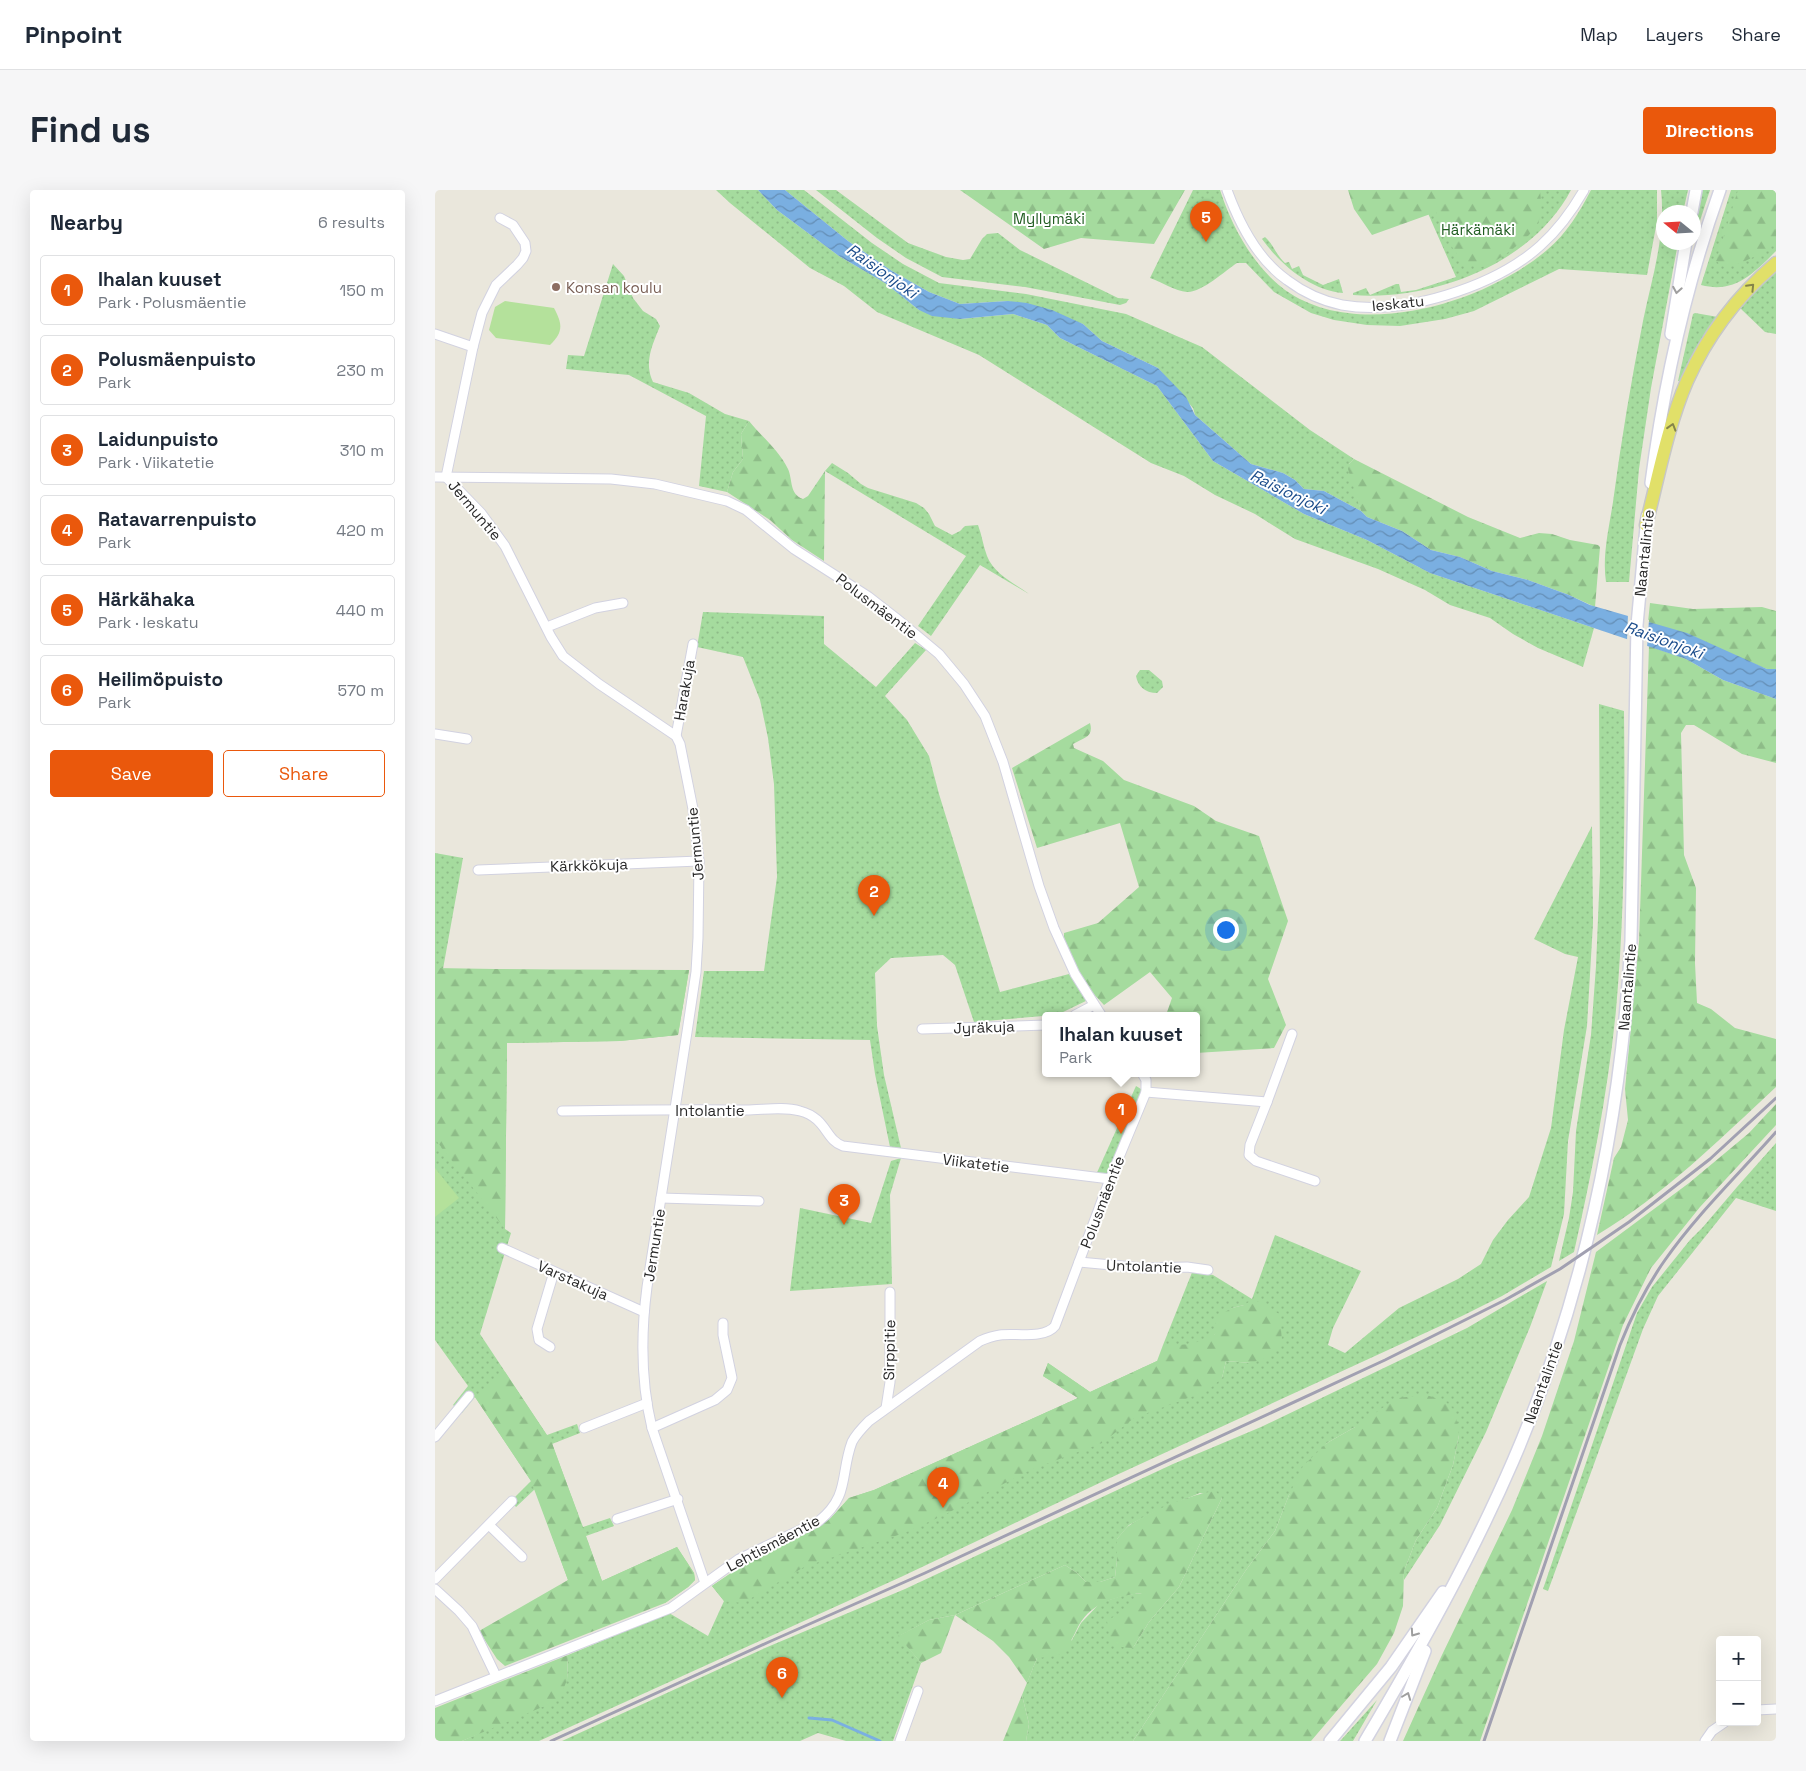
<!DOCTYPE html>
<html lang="en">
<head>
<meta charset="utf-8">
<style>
  :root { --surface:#fff; --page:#f6f6f7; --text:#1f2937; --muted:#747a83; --line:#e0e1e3; --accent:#ea580c }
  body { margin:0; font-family:"Space Grotesk",sans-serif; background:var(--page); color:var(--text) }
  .controls { position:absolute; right:15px; bottom:15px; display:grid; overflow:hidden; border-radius:5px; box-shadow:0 5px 20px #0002 }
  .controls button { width:45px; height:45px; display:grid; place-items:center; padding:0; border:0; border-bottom:1px solid var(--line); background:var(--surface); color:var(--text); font:25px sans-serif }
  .compass { position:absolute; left:1221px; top:15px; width:45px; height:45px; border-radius:50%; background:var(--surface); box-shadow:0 5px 20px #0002; rotate:288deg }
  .you { position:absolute; left:790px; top:739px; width:18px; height:18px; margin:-12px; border:4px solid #fff; border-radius:50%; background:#1a73e8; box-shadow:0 0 0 8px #1a73e833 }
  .badge { display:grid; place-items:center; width:32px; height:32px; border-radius:50%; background:var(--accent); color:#fff; font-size:16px; font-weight:700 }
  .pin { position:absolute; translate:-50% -41px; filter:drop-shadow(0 1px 2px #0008) }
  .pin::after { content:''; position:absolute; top:26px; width:18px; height:15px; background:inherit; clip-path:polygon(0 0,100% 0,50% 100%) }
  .popup { position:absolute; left:607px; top:822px; width:158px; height:65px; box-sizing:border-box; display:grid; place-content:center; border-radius:5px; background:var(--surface); filter:drop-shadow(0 1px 4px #0005); font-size:16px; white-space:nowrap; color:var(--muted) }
  .popup b { font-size:19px; color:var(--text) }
  .popup::after { content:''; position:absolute; left:50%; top:100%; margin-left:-10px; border:10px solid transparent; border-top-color:var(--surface) }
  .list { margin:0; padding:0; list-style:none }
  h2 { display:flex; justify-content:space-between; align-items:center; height:65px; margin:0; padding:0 20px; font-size:21px }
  h2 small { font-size:16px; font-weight:400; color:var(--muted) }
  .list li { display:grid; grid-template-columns:32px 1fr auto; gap:15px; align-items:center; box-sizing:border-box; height:70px; margin:0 10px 10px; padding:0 10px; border:1px solid var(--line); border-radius:5px }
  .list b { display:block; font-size:19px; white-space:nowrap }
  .list p { margin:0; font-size:16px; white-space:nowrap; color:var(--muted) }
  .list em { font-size:16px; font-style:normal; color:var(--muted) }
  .actions { display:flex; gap:10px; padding:15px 20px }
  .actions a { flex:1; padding:11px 0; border:1px solid var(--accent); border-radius:5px; text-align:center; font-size:18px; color:var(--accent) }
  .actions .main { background:var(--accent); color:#fff }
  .map { position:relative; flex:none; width:1341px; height:1551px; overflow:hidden; border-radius:5px }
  header { display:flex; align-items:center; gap:30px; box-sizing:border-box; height:70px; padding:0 25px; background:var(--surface); border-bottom:1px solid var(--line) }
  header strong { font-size:24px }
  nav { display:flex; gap:28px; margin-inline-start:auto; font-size:18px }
  .intro { display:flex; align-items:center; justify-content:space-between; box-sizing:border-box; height:120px; padding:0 30px }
  h1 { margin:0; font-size:35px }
  .button { padding:12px 22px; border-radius:5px; background:var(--accent); color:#fff; font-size:18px; font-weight:700 }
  main { display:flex; gap:30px; padding:0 30px }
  aside { flex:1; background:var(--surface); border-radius:5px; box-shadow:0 5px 20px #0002 }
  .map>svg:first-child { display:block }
  .green { fill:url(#green-dots) }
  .forest { fill:url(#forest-firs) }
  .pitch { fill:#b4e19b }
  .water { fill:url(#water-waves) }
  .pier { fill:#eae7dc }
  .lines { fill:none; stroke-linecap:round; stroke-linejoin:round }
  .stream { stroke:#7aafe1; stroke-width:3 }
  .minor-casing { stroke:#d2d2e0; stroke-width:11 }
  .secondary-casing { stroke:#d2d2e0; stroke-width:14 }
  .primary-casing { stroke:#c7c7c7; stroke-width:15 }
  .minor { stroke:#fff; stroke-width:9 }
  .secondary { stroke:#fff; stroke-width:11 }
  .primary { stroke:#e1e069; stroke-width:12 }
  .rail { stroke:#a1a0b1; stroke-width:3 }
  .oneway { stroke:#858449 }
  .oneway2 { stroke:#9f9f9f }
  .education-dot { fill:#8d6e63; stroke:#fff; stroke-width:2 }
  .labels { text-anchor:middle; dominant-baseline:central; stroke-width:4; stroke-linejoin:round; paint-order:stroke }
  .park-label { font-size:15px; fill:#215e22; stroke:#fff }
  .education-label { font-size:15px; fill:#785e54; stroke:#fff; text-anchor:start }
  .street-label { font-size:15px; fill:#292929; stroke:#fff }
  .water-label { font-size:16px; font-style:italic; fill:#1b4c8b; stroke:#fff }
</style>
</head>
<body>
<header>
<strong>Pinpoint</strong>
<nav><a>Map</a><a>Layers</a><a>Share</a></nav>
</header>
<div class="intro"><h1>Find us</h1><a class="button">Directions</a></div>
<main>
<aside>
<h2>Nearby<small>6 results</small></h2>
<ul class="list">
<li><span class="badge">1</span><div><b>Ihalan kuuset</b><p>Park · Polusmäentie</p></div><em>150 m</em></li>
<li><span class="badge">2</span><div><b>Polusmäenpuisto</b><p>Park</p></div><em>230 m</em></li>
<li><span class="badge">3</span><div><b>Laidunpuisto</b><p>Park · Viikatetie</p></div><em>310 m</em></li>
<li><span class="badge">4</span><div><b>Ratavarrenpuisto</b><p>Park</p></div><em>420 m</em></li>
<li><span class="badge">5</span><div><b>Härkähaka</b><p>Park · Ieskatu</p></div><em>440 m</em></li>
<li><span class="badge">6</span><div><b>Heilimöpuisto</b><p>Park</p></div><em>570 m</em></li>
</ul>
<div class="actions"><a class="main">Save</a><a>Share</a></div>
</aside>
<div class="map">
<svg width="1341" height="1551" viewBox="0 0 1341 1551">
  <defs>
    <pattern id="green-dots" width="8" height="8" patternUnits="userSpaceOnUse" patternTransform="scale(1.25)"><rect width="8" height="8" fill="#a5db9e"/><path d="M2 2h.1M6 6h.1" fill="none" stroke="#8ebc88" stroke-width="1.8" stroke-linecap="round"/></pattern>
    <pattern id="forest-firs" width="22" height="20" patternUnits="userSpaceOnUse" patternTransform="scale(1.25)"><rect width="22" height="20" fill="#a5db9e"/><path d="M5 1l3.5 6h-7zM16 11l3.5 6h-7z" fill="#8ebc88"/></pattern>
    <pattern id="water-waves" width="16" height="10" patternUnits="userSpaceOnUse" patternTransform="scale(1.25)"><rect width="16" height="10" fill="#7aafe1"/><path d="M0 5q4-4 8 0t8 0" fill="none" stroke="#648eb6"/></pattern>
  </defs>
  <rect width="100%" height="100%" fill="#eae7dc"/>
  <g class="green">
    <path d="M281,0H323L342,20L404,66L450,93L484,120L525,129L578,124L612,135L625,148L722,196L778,271L869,324L932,350L995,383L1159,438L1148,477L1103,458L1078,444L1055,428L1015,415L990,400L943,379L860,349L820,324L780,305L749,286L716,273L544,165L442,122L409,96L375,78L295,13Z"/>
    <path d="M350,0H369L437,53L468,74L504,93L591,104L691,124L767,157L875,240L919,269L914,274L926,321L889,301L869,299L860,290L848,283L816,274L760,225L758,218L723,178L667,151L648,134L573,111L525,114L494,102L457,81L413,51Z"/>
    <path d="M381,0H401L473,53L511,67L528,70L535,69L547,49L552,44L563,43L585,60L683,108L694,109L691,113L685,115L590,97L507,87L471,68L442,48Z"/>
    <path d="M758,0H785C797,37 818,76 850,100C923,152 1050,113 1112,60C1132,43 1144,23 1156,0H1222V31L1212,85L1124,79L1039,121L1010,129L965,136L932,135L899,130L876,123L839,102L811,73H802C790,81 766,103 752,102C740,101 727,92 715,88Z"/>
    <path d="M968,0H1136C1097,74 998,111 918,105V103L931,98L935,105L961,94H964L966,102L981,100L1021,87L988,12Z"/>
    <path d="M1226,0H1253L1248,22H1228V52L1243,53L1216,198L1204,279L1194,392H1171C1167,366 1174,338 1178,312C1186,252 1196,191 1208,131C1217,87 1231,46 1226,0Z"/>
    <path d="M1265,0H1275L1259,49V40Z"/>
    <path d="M1296,0H1341V61C1319,83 1300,104 1266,95Z"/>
    <path d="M830,47C839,55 841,65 850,73L854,72L857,79L864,76L868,85L888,95L904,89L908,103C875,100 846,75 827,49Z"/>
    <path d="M178,74L189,86L198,108L208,121L221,129L225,136C217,156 209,172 218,192L254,203L290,224L314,231L306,244L308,269L298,282L292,302L264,296L271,226L194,185L131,179L133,165L149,166Z"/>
    <path d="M1341,79V144L1330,142L1305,118L1322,95Z"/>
    <path d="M1260,123L1283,127L1246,191H1243L1258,124Z"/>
    <path d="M397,273L413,283L426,294L433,298L481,313L489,318L494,324L500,336L517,345L525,341L530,336L543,335C547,345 548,356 552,366C559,384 579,393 594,404L545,375L496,446L483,436L531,366L390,281Z"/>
    <path d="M268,422L389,426V454L441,497L480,453L491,460L450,506L472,530L494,566L504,604L565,802L634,784L655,809L626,823L608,826L539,832L520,775L508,765L456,768L440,783L442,836L449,885L466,958L455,957L440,884L435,850L260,847L269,781H329L342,687L339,594L333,548L325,510L308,467L262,457Z"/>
    <path d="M705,480H714L727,491L728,497L722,503C711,503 703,497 701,486Z"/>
    <path d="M1164,514L1189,521C1190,621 1190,721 1181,820C1173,902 1157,982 1139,1062L1124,1071L1134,1028L1138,1002L1141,941L1156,845L1161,776L1165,681Z"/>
    <path d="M1157,636L1158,733L1152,836L1133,951L1129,1024L1116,1077L1067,1106L1027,1126L675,1288L468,1386L104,1551H27L53,1539L132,1490L133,1465L234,1423L273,1446L289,1411L277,1396L314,1371L379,1340L396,1328L414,1308L439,1300L643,1208L608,1186L613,1173L655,1202L722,1171L787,1188L791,1171L816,1173L809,1115L797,1118C792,1126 788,1135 782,1142C770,1157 745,1155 728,1155L758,1080L778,1085L817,1109L840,1045L926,1081L898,1138L893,1155L910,1163L964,1118L1023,1089L1046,1074L1058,1050L1073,1030L1094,1007L1116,938L1129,840L1143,767L1130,764L1099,749Z"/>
    <path d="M0,663L28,668L8,779L254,780L243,845L185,851L72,853L70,1039L76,1043L45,1144L112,1245L142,1234L145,1243L117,1254L148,1337L175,1328L179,1336L151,1346L167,1391L242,1357L259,1383L260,1390L253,1397L230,1413L98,1418L133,1390L100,1299L81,1317L76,1311L96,1291L40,1207L27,1223L18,1215L33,1196L0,1150Z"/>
    <path d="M701,896L711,902L675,989L660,987Z"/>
    <path d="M1341,953V1021L1301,1008L1223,1106L1208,1139L1113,1401L1108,1399L1202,1123L1217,1097L1255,1050L1268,1037L1302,997Z"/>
    <path d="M466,968L455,1005L457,1094L355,1101L365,1018L436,1033L456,971Z"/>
    <path d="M1112,1091L1095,1137L1051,1242L1005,1335L969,1390V1381L981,1350L1002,1318L1018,1275L1024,1245L920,1237L892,1253L854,1305L840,1341L811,1380L698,1551H591L594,1534L587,1505L602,1468L637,1450L646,1433L665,1413L689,1405L708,1403L698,1458L714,1432L744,1397L787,1308L765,1303L717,1323L694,1335L682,1349V1369L680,1387L665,1392H651L642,1383L630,1375L520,1425L494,1430L464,1446L486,1473L458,1551H411L383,1543L365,1551H127L330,1458L470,1399L738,1274L826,1237L1032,1138Z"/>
    <path d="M942,1510L918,1551H905L907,1549Z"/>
  </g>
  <g class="forest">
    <path d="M525,0H750L719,54L646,48L609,59Z"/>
    <path d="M913,0H1105C1106,12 1108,23 1102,35C1097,46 1058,76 1046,77C1041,77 1035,75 1030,75L1017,57L1001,22L937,45L919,19Z"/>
    <path d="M1303,0H1341V53C1325,65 1310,72 1291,78L1281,71Z"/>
    <path d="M314,231C327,247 344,260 353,279C358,290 354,304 368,309L373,306L390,281L389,371L357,350L335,330L292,302L298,282L308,269L306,244Z"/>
    <path d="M919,269L1033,327L1085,348L1104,343L1117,344L1135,350L1163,355L1165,357L1160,417L1134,405L1093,390L1057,381L1025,367L996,360L967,341L932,327L926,321L913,279L914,274Z"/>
    <path d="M1215,413L1258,419L1327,417L1341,421V480L1332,479L1213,432Z"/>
    <path d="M1214,456L1251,469L1288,490L1341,509V573L1307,564L1259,535H1251L1246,543L1249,665L1261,698L1260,773L1262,813L1276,819L1300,838L1341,849V897C1284,950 1229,1005 1162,1045L1179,968L1186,957L1193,930L1190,899L1204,752Z"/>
    <path d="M655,533C659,547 649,548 638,554L639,558L668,571L689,590L759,616L781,631L824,646L853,731L833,789L851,835L839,858L761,863V825H731L737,808L715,782L669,815L640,784L629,762V743L663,733L704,697L685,633L602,658L577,578Z"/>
    <path d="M0,778L115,780H254L243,845L185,851L72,853L70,1039L0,949Z"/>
    <path d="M1341,914V935L1265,1017L1216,1078L1188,1135L1045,1551H968L1006,1467L1077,1320L1107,1246L1139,1151L1161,1062L1254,993L1314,943Z"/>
    <path d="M817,1110L829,1113L845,1125L847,1152L834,1167L816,1173L791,1171L787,1188L772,1201L699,1228L667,1253L595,1280L509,1325L469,1343L369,1377L308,1413L289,1411L277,1396L314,1371L379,1340L396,1328L414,1308L439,1300L643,1208L608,1186L613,1173L655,1202L722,1171L728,1155C750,1155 761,1155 780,1144L781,1127L797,1118L809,1115Z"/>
    <path d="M70,1182L117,1253L167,1391L242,1357L259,1383L260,1390L253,1397L230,1413L70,1476L62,1469L44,1441L133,1390L96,1291L40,1207Z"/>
    <path d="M991,1205L1010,1211L1020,1221L1024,1245L1018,1275L1002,1318L981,1350L969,1381L968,1416L959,1443L942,1474L876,1551H698L811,1380L840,1341L854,1305L868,1276L892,1253L920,1237L962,1208Z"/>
    <path d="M780,1301L787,1308L744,1397L714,1432L698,1458C676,1457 675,1452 672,1431L694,1417L707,1403C683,1406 657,1412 644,1435C639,1445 634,1457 625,1464C620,1467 608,1467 602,1468L592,1493L574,1467L558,1451L520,1425L506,1463L486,1473L463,1446L494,1430L520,1425L630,1375L642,1383L651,1392H665L680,1387L682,1369V1349C686,1345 690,1338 695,1335C715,1321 757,1304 780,1301Z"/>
    <path d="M133,1465L132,1490L124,1510L27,1551H0V1518Z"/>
    <path d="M587,1505L594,1534L591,1551H568Z"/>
  </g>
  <g class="pitch">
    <path d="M70,111L119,118C128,135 128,142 115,155L61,148L54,140L60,117Z"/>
    <path d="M0,978L24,1008L0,1027Z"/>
  </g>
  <path class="water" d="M323,0H350L413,51L457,81L494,102L525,114L573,111L592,113L617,120L648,134L667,151L723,178L751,207L760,225L816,274L848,283L860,290L869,299L889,301L926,321L932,327L967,341L996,360L1025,367L1057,381L1093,390L1134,405L1155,415L1252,443L1332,479H1341V509L1288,490L1251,469L995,383L932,350L869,324L778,271L722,196L625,148L612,135L578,124L525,129L497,126L484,120L450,93L404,66L342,20Z"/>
  <path class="pier" d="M1193,424L1214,430L1212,458L1192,451Z"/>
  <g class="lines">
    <path class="stream" d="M374,1528L397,1530L445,1551"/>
    <g class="minor-casing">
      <g id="minor">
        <path d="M792,0C804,33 822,69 852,90C868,102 887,111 907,115C968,126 1059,97 1105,56C1123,40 1137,21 1149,0"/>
        <path d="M65,28L78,35L90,53L91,61L88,68L82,75L61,95L47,123L38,157L11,287L46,323L70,356L116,447L128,466L164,494L241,546L245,554L258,619L264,671L263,748L261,782L252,842L212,1097C206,1143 206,1193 217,1238L270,1393"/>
        <path d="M0,144L38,157"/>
        <path d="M0,287L176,289L220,294L292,311L311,320L359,359L434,407L461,428L504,464L529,494L550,526L568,572L604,696L619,738L640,784L666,825"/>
        <path d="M112,437L160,418L188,413"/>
        <path d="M0,544L32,549"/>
        <path d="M241,546L258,454"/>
        <path d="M43,680L264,671"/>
        <path d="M640,825L659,815"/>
        <path d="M487,839L611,835"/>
        <path d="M711,902L832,912L857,844"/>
        <path d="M832,912L815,955L814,965L821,971L880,991"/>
        <path d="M127,921C188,920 250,919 311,920C328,920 348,916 365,921C392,928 390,950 408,956L675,989"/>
        <path d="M226,1008L324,1011"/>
        <path d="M67,1058L209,1122"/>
        <path d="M644,1072L709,1078L752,1077L773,1080"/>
        <path d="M115,1157L104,1150L102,1139L119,1082"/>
        <path d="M451,1218L455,1192V1102"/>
        <path d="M149,1238L212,1213"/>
        <path d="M217,1238L280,1210L292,1200L297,1188L288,1145V1133"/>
        <path d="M0,1247L34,1206"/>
        <path d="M182,1329L243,1309"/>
        <path d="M54,1335L87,1367"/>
        <path d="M0,1389L77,1311"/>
        <path d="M0,1399L24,1421L37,1436L61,1486"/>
        <path d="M0,1511L236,1418L304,1369L384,1331C415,1306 405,1284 417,1252C421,1244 428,1237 434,1231L545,1151C552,1148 558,1146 565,1145C580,1143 610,1149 620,1136L675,989L711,902V890L707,883"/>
        <path d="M1322,1520L1341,1519"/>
        <path d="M465,1551L483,1501"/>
        <path d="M1270,1551L1277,1541L1290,1532"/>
      </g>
    </g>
    <g class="secondary-casing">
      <g id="secondary">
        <path d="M1257,22L1261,0"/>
        <path d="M1236,144L1251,52"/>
        <path d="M1216,293C1229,193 1251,95 1285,0"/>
        <path d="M895,1551L956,1477L1008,1402"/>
        <path d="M930,1551C984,1460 1036,1368 1078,1271C1149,1107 1186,929 1196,751L1202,435L1212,326"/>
        <path d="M955,1551L990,1461"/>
      </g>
    </g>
    <g class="primary-casing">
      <path id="primary" d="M1211,335C1223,288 1233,235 1252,191C1272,146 1303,105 1341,73"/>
    </g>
    <use href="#minor" class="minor"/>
    <use href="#secondary" class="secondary"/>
    <use href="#primary" class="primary"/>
    <g class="rail">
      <path d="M116,1551L336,1451L490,1383L950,1170L1070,1110L1125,1079L1194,1032L1275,969L1341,908"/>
      <path d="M1049,1551L1185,1155C1197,1125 1211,1097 1230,1070C1262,1024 1304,984 1341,942"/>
    </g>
  </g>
  <defs><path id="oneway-chevron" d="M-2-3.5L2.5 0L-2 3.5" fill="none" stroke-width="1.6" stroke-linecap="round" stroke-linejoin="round" transform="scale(1.25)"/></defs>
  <g class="oneway">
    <use href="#oneway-chevron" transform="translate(1316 97) rotate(-46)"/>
    <use href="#oneway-chevron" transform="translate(1237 237) rotate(-73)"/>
  </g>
  <g class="oneway2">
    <use href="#oneway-chevron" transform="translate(1242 100) rotate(100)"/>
    <use href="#oneway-chevron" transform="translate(979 1443) rotate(125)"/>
    <use href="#oneway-chevron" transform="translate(972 1506) rotate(-69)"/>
  </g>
  <circle class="education-dot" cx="121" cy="97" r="5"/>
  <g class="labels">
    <g class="park-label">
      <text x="614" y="28">Myllymäki</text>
      <text x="1043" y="39">Härkämäki</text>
    </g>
    <g class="education-label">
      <text x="131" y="97">Konsan koulu</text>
    </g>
    <g class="street-label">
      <text transform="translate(963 113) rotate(-6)">Ieskatu</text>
      <text transform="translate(40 320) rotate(50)">Jermuntie</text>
      <text transform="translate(1209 363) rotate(-84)">Naantalintie</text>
      <text transform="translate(442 416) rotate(37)">Polusmäentie</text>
      <text transform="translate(249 500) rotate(-80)">Harakuja</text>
      <text transform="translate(260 654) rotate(-95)">Jermuntie</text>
      <text transform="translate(154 675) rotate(-2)">Kärkkökuja</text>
      <text transform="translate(1192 797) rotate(-85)">Naantalintie</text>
      <text transform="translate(549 837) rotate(-2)">Jyräkuja</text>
      <text x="275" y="920">Intolantie</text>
      <text transform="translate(541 973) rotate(7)">Viikatetie</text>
      <text transform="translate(667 1012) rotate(-69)">Polusmäentie</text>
      <text transform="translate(219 1055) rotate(-81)">Jermuntie</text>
      <text transform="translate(709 1076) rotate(2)">Untolantie</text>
      <text transform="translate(138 1090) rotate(24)">Varstakuja</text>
      <text transform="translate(454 1160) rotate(-89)">Sirppitie</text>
      <text transform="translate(1108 1192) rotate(-70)">Naantalintie</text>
      <text transform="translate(338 1353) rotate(-28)">Lehtismäentie</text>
    </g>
    <g class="water-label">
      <text transform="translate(447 81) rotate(35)">Raisionjoki</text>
      <text transform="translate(853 302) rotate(26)">Raisionjoki</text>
      <text transform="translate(1229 450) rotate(20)">Raisionjoki</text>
    </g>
  </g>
</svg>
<div class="controls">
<button>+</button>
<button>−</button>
</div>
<svg class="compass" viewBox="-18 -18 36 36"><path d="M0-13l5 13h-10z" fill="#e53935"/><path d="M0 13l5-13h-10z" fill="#747a83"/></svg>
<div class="you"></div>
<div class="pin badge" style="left:686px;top:944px">1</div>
<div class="popup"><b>Ihalan kuuset</b>Park</div>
<div class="pin badge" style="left:439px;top:726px">2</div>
<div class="pin badge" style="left:409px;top:1035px">3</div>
<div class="pin badge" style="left:508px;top:1318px">4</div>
<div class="pin badge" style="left:771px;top:52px">5</div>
<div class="pin badge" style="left:347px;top:1508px">6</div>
</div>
</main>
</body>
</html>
